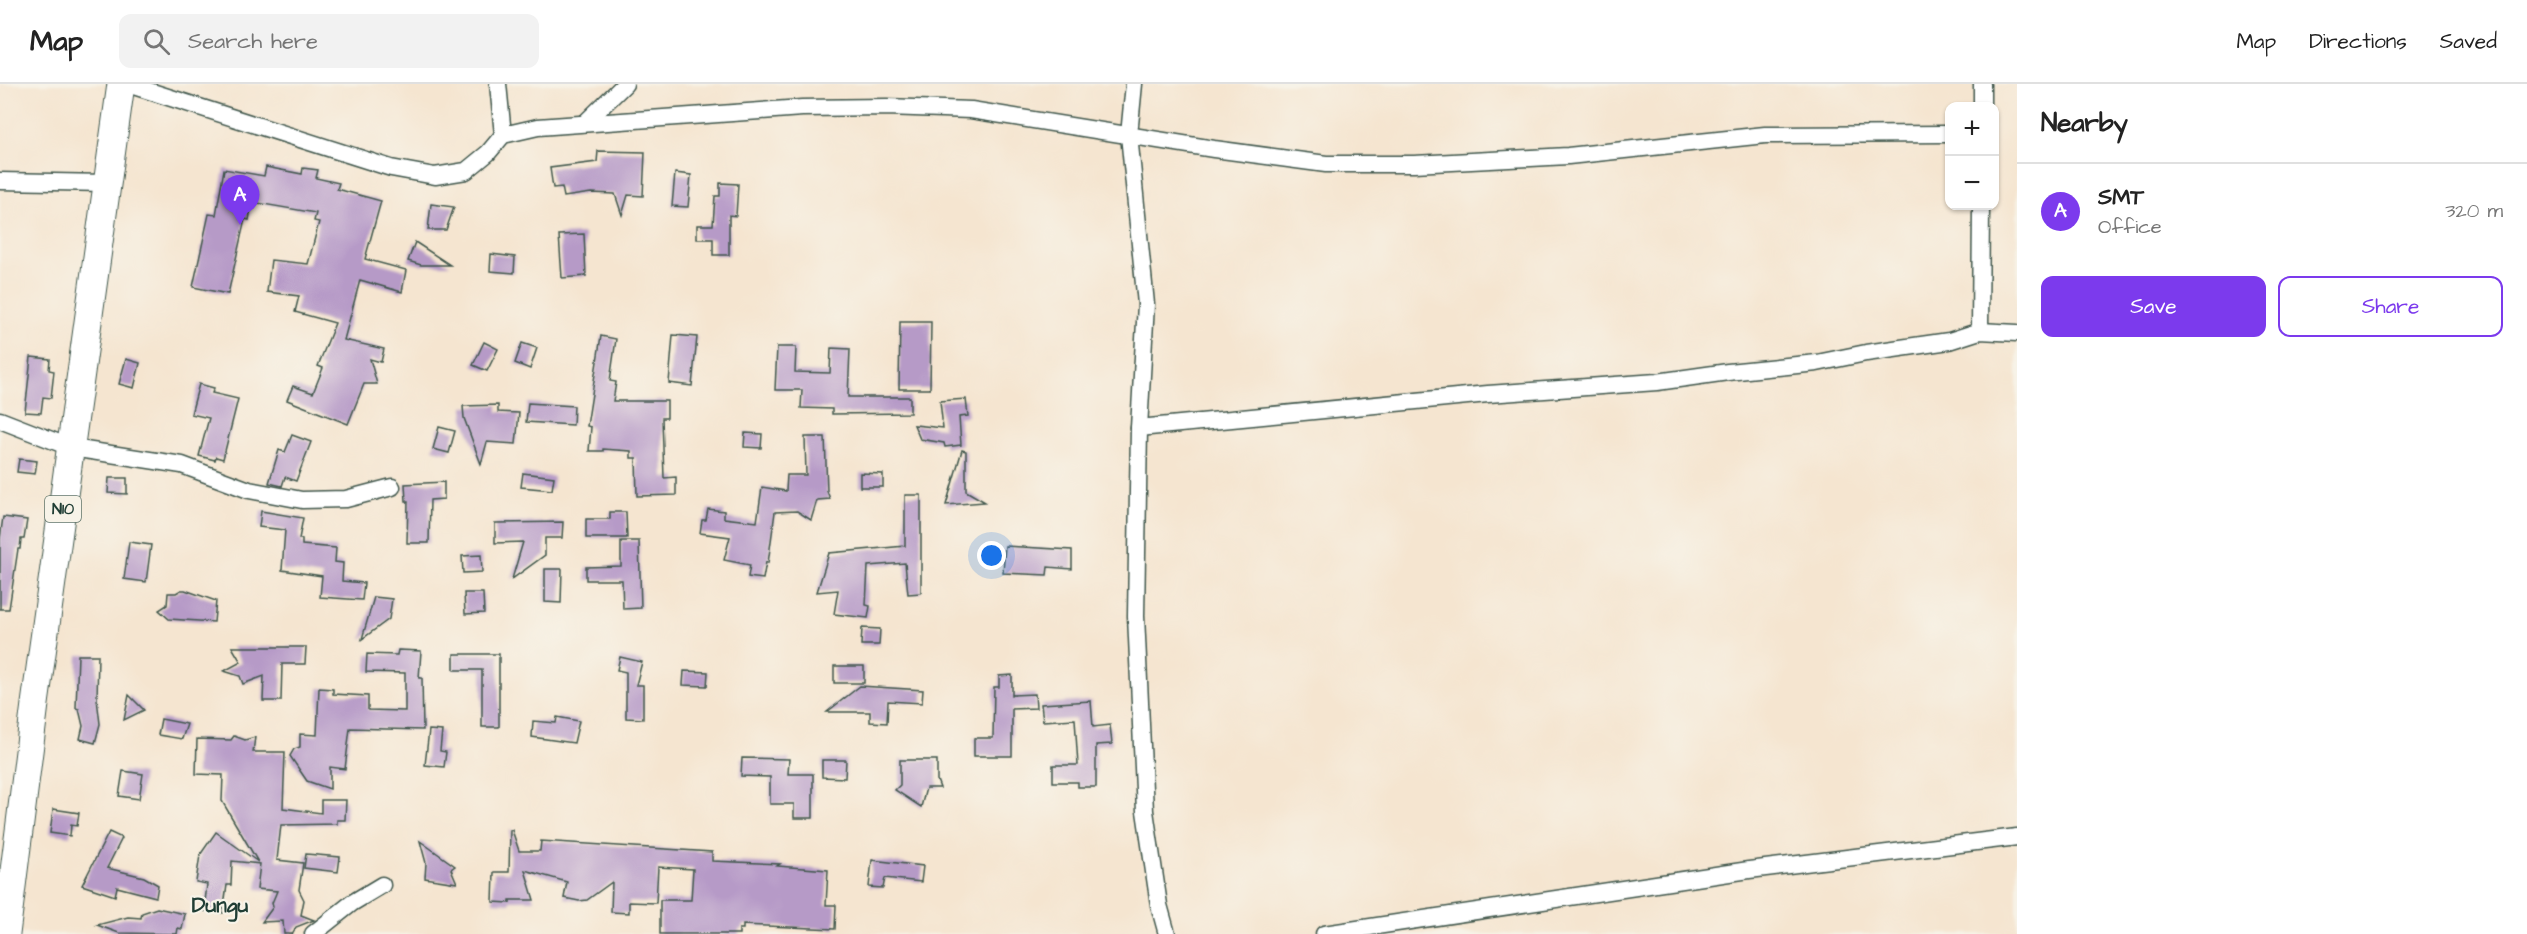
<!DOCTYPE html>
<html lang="en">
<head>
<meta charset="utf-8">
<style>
  :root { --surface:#fff; --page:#f2f2f2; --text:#222; --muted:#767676; --line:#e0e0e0; --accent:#7c3aed }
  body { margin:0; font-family:"Architects Daughter",sans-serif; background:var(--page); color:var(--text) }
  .controls { position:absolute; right:18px; top:18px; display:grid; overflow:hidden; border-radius:12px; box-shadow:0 2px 4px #0004 }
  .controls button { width:54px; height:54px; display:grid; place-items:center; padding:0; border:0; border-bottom:2px solid var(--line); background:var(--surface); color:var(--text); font:30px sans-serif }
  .you { position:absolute; left:992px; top:472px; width:21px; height:21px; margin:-15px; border:4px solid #fff; border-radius:50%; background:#1a73e8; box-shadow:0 0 0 9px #1a73e833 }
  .badge { display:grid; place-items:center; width:39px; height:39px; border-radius:50%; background:var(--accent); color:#fff; font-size:20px; font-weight:700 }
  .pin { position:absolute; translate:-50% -50px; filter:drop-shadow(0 2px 3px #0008) }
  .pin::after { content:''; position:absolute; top:32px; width:21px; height:18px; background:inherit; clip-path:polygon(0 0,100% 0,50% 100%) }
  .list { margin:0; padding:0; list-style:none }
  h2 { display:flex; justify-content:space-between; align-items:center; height:78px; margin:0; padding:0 24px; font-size:26px }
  h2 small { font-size:20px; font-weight:400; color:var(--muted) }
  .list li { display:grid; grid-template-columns:39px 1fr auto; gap:18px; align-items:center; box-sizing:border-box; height:96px; padding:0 24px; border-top:2px solid var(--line) }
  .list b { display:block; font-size:22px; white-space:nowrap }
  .list p { margin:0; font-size:20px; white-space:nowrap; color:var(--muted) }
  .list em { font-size:20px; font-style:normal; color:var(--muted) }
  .actions { display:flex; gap:12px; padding:18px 24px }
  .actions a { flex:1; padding:14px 0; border:2px solid var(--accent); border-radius:12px; text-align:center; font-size:21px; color:var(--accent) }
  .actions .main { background:var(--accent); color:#fff }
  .icon { flex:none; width:33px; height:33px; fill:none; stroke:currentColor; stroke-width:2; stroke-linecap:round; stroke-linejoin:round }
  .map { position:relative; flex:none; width:2017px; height:850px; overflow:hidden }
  header { display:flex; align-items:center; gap:36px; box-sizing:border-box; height:84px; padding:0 30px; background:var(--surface); border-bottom:2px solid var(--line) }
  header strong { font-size:28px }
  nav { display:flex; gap:33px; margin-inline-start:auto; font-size:21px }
  .search { width:420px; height:54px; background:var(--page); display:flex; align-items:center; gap:15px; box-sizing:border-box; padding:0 21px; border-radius:12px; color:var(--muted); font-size:22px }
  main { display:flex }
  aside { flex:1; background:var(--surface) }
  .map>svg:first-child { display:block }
  .building { fill:#b69ac7 }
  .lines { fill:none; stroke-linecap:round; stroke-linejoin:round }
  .minor-casing { stroke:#3f564b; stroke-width:19 }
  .trunk-casing { stroke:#3f564b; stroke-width:29 }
  .minor { stroke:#fff; stroke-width:16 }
  .trunk { stroke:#fff; stroke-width:27 }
  .labels { text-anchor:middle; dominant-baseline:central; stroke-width:4.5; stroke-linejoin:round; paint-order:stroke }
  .shield { fill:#f7f3e8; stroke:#60746a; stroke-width:1.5 }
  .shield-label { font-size:16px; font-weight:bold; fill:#1f3d34 }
  .quarter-label { font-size:21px; font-weight:bold; fill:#1f3d34; stroke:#f7f3e8 }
</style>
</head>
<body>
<header>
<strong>Map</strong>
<div class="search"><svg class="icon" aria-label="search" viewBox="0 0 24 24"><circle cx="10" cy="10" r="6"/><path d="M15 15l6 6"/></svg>Search here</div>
<nav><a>Map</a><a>Directions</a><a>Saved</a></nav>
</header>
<main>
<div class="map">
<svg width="2017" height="850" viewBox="0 0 2017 850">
  <rect width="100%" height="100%" fill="#f7f3e8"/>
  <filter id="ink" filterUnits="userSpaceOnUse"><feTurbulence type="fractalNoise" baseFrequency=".0167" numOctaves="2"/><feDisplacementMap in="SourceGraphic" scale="12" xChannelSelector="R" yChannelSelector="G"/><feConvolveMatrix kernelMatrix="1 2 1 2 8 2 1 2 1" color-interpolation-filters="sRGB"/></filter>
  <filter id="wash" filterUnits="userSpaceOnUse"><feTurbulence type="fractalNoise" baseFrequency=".008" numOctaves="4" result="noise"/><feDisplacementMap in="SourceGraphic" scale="24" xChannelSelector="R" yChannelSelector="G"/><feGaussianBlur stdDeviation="1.35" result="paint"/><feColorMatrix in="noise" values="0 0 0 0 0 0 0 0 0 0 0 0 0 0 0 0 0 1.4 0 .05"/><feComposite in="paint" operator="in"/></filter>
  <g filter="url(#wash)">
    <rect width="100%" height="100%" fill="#f5e5d0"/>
    <g id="blocks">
      <g class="building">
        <path d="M598,67L645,68L643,112L628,111L622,131L615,110L591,109L564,113L562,103L553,104L550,84L597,78Z"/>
        <path d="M266,83L302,90L303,84L318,86L316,94L339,99L337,105L381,117L365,175L406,186L402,208L360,196L344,256L384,265L381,278L370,275L377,300H364L348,340L287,316L293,302L313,309L323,284L318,282L335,239L295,228L299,212L267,208L271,176L308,180L319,138L314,137L316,129L252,118L249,136L245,135L228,210L193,203L209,130L216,131L224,85L264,92Z"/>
        <path d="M675,89L691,91L688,123L672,122Z"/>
        <path d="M720,99L738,100L736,132L729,131V171H713V155H697V141H713L715,112H720Z"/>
        <path d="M431,120L454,123L446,146H428Z"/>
        <path d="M584,150L586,192L562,194L559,151Z"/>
        <path d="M415,158L450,181H421L408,177Z"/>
        <path d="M491,170L515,173L514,189L490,187Z"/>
        <path d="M900,238H931L930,305H899Z"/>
        <path d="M673,251L697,253L692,302L669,299Z"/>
        <path d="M601,252L616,255L610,297L616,298L613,317H667V334H662L664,394L676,393V411L637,412L636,374H631V367L603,365V367H589L591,343L587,342Z"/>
        <path d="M484,258L498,265L487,287L473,281Z"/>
        <path d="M522,259L537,264L530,285L515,279Z"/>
        <path d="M777,263H796L795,288L830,289L831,264L850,265L848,313H910V329L832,330V325L801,324L802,306H775Z"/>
        <path d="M31,273L50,275L49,286L54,287L51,314L43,313L41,329L25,328Z"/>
        <path d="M126,275L140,279L134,304L119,300Z"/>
        <path d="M199,300L214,304L212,309L238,315L223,375L216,373L215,376L199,372L209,334L191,330Z"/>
        <path d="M966,315L968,332L959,333L961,361L945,363L944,359L920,355L914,341L943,344L940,317Z"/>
        <path d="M528,319L574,322L573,341L526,338Z"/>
        <path d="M498,321V328L519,329L516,360L487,358L481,380L464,334L463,322Z"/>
        <path d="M439,343L455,347L449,369L433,365Z"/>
        <path d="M745,349L762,350L761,364L744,363Z"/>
        <path d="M292,351L311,358L296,397L285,393L282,402L269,399L279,366L285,368Z"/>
        <path d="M805,353H825L827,407L830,415L817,416L811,436L797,427L775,428L768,479L766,478L763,495L748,493L750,481L724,476L730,453L700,449L702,436H706L708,425L724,427V434L757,438L762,403L786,407L787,391H806Z"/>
        <path d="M962,366L966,367V407L985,418L946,421Z"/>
        <path d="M19,375L37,377L35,390L17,388Z"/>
        <path d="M523,389L554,393L552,406L521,403Z"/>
        <path d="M860,389L883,390V403H860Z"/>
        <path d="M109,394H127V410L108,409Z"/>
        <path d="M444,398V415L430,416L429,459H407L408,417H406L405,400Z"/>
        <path d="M905,411H921V509L908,510L905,479L868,482L866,521L870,522L868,534L834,530L838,506L817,508L829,469L905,462Z"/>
        <path d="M261,427L303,434L299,455H302V461L336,464L335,478L343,479L342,497L364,499L362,516L320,513L322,492L282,486L285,446L259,443Z"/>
        <path d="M610,428H626L627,454H586V435H610Z"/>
        <path d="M3,433L27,436L24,455H21L20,465H18L9,525H0V455Z"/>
        <path d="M563,438L562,454H545V471L512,495L523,458L495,459V439Z"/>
        <path d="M621,457H639L641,524L623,525L622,496H586V483L621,482Z"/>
        <path d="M129,458L151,461L146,498L124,495Z"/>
        <path d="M1005,462L1072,466V485L1048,483L1047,491L1003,489Z"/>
        <path d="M481,471L482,488L463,489L462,472Z"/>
        <path d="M545,485H562L561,519L545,518Z"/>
        <path d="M181,506H185L216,517L214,538L169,535L159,526L167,521L168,509H176Z"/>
        <path d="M464,509H483L484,529L465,530Z"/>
        <path d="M374,513L392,515L389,535L362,555Z"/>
        <path d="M862,544L880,545L879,561H861Z"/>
        <path d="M232,563H306L305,580H282L281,617H263L264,592L243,600L240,592L224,587L241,578Z"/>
        <path d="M398,566L421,567L419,594H422L423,646L350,644L345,685L330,683V705L307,697L290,672L294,665L300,663V650L317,651L319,604L333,605V610L368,612V626L405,627V589L366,588L367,570L397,571Z"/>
        <path d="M454,570H499V643H482V586H454Z"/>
        <path d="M78,571H98L97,615L100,640L95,659L80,655L83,642L79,625L76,624Z"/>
        <path d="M620,573L642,578L636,601H643V635L626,634V588L617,586Z"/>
        <rect x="834" y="582" width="30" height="17"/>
        <path d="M684,587L708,588L707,602L683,601Z"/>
        <path d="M1012,591V611L1035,610L1036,624L1012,625V672H974V654H993L994,603H999V592Z"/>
        <path d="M860,602L923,606L922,619L888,617L887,639L870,638V628H827Z"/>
        <path d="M129,611L144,626L124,636Z"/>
        <path d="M1091,617L1093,643L1110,641L1112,660L1096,661V703H1078V698H1053V681H1078L1075,635L1043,637L1041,620Z"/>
        <path d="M557,633L579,637L574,659L532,653L533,637L556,639Z"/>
        <path d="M161,635L187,640L182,655L158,651Z"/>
        <path d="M429,646L442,647L440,667L446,668L444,683L425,681Z"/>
        <path d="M234,652L245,656L255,653L253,668H285L283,724L321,729V716H346L345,736H337V740L281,741L277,776L303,779L299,806L304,816L301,831L314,836L296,843L292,850H284L283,837L262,838L273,823L272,819L277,807L257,805L260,780L232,777L231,801H227L223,829L204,827L207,800L196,798L200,771L216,748L258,778L222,717L223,691L196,690L197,655L231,656Z"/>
        <path d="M742,674L789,675L788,690H813V734H794V720H770V693L741,692Z"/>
        <path d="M822,676H846L845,694L822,693Z"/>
        <path d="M900,676H937V696L940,704H926L921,723L895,706L900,701Z"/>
        <path d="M123,687L143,690L139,715L119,712Z"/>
        <path d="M53,725L79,729L77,742L71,741L70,752L50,749Z"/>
        <path d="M510,746H512L519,767H540L541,757L712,768V777L780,780L777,782L828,786L826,821H836L835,845L743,841V845H739V850H660V816H691L693,785L658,783L656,819L629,818V829L611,828L612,798L587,816L579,817L564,814L567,798L525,786L534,816H510V819L493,818L494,788H509Z"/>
        <path d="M109,748L122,754L107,784L144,793L158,801L156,813L117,803L115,812L82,801Z"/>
        <path d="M420,757L455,782L451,785L457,799L425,794L426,779Z"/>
        <path d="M306,770L340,773L338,788L304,784Z"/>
        <path d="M872,776L923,782L921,798L885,794L883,804L869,803Z"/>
        <path d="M157,824L185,830L182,845L178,844L177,850L119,849L97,841L128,833L141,834L142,829Z"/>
      </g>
    </g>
  </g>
  <g filter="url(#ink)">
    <use href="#blocks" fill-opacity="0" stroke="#3f564b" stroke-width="1.5"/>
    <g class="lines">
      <g class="minor-casing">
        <g id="minor">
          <path d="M127,0L391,84L435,92L466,87L488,69L503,51L538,43L802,24L886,23L971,26L1214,65L1326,80H1414L1568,72L1765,51L1950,50"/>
          <path d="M498,0L503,51"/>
          <path d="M1134,0L1129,51L1146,220L1139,344L1136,532L1145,727L1159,821L1167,850"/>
          <path d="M1982,22V0"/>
          <path d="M586,38L625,0"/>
          <path d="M0,97L106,99"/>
          <path d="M1980,247L1981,122"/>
          <path d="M0,336L72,364L182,381L249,406L302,416L346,415L392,403"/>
          <path d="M1139,344L1488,310L1657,298L1728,288L1817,279L1866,269L1949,257L1980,247L2017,249"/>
          <path d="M313,850L352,819L382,801"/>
          <path d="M1324,850L1749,786L2017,753"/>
        </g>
      </g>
      <g class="trunk-casing">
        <path id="trunk" d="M6,850L35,620L121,0"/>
      </g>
      <use href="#minor" class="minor"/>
      <use href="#trunk" class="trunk"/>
    </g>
  </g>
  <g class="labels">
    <rect class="shield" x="45" y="412" width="36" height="26" rx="4.5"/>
    <g class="shield-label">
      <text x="63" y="425">N10</text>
    </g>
    <g class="quarter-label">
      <text x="220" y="821">Dungu</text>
    </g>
  </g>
</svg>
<div class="controls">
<button>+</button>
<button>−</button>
</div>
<div class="you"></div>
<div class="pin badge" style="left:240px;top:141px">A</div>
</div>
<aside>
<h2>Nearby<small></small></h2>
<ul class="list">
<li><span class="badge">A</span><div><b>SMT</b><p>Office</p></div><em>320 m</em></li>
</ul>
<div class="actions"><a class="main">Save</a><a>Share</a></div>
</aside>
</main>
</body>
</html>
